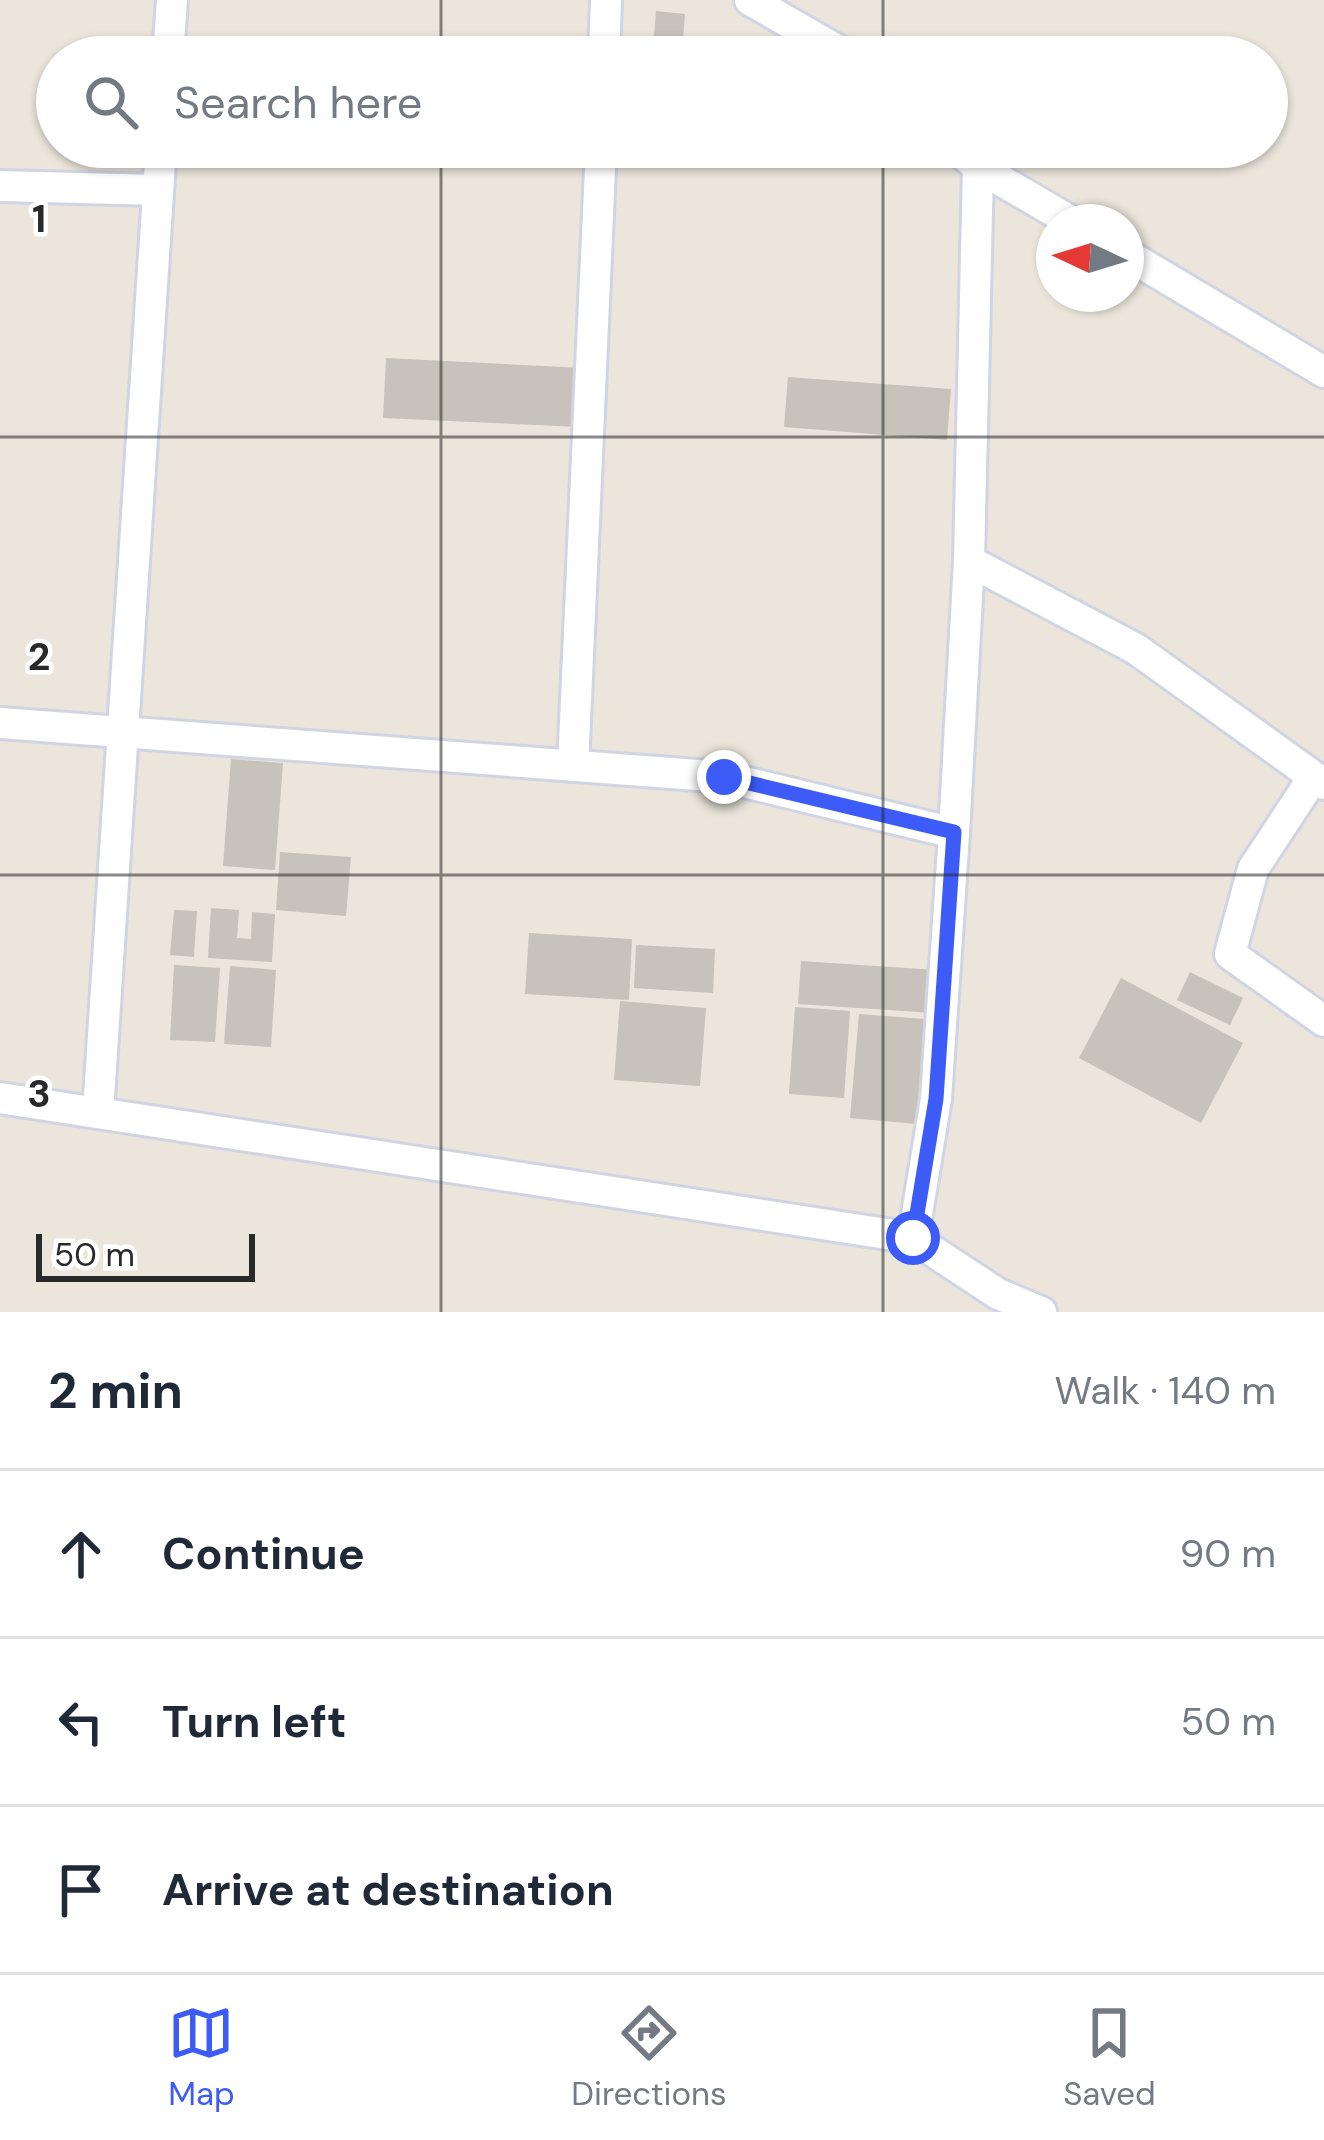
<!DOCTYPE html>
<html lang="en">
<head>
<meta charset="utf-8">
<style>
  :root { --surface:#fff; --page:#f6f6f7; --text:#1f2937; --muted:#747a83; --line:#e0e1e3; --accent:#3d5cf7 }
  body { margin:0; font-family:"DM Sans",sans-serif; background:var(--page); color:var(--text) }
  .compass { position:absolute; left:1036px; top:204px; width:108px; height:108px; border-radius:50%; background:var(--surface); box-shadow:0 3px 9px #0004; rotate:274deg }
  .scale { position:absolute; left:36px; bottom:30px; width:219px; box-sizing:border-box; padding-left:12px; border:6px solid #292929; border-top:0; font-size:33px; line-height:42px; white-space:nowrap; color:#292929; -webkit-text-stroke:9px #fff; paint-order:stroke }
  .stop { position:absolute; width:36px; height:36px; margin:-27px; border:9px solid #3d5cf7; border-radius:50%; background:#fff }
  .stop.end { background:#3d5cf7; border-color:#fff; box-shadow:0 3px 12px #0008 }
  .list { margin:0; padding:0; list-style:none }
  h2 { display:flex; justify-content:space-between; align-items:center; height:156px; margin:0; padding:0 48px; font-size:51px }
  h2 small { font-size:39px; font-weight:400; color:var(--muted) }
  .list li { display:grid; grid-template-columns:78px 1fr auto; gap:36px; align-items:center; box-sizing:border-box; height:168px; padding:0 48px; border-top:3px solid var(--line) }
  .list b { display:block; font-size:45px; white-space:nowrap }
  .list em { font-size:39px; font-style:normal; color:var(--muted) }
  .icon { flex:none; width:66px; height:66px; fill:none; stroke:currentColor; stroke-width:2; stroke-linecap:round; stroke-linejoin:round }
  .map { position:relative; flex:none; width:1324px; height:1312px; overflow:hidden }
  .search { position:absolute; background:var(--surface); box-shadow:0 3px 9px #0004; left:36px; right:36px; top:36px; height:132px; display:flex; align-items:center; gap:30px; box-sizing:border-box; padding:0 42px; border-radius:66px; color:var(--muted); font-size:45px }
  .sheet { height:660px; background:var(--surface) }
  nav { display:flex; justify-content:space-around; align-items:center; box-sizing:border-box; height:168px; border-top:3px solid var(--line); background:var(--surface); font-size:33px; color:var(--muted) }
  nav a { display:grid; justify-items:center; gap:6px }
  nav .on { color:var(--accent) }
  .map>svg:first-child { display:block }
  .building { fill:#c7c3ba }
  .lines { fill:none; stroke-linecap:round; stroke-linejoin:round }
  .minor-casing { stroke:#d1d4e2; stroke-width:36 }
  .minor { stroke:#fff; stroke-width:30 }
  .route { stroke:#3d5cf7; stroke-width:15 }
  .grid { fill:none; stroke:#292929; stroke-width:3; stroke-opacity:0.55 }
  .grid-label { font-size:39px; text-anchor:middle; font-weight:bold; fill:#292929; stroke:#fff; stroke-width:9; stroke-linejoin:round; paint-order:stroke }
</style>
</head>
<body>
<div class="map">
<svg width="1324" height="1312" viewBox="0 0 1324 1312">
  <rect width="100%" height="100%" fill="#ebe5db"/>
  <g class="building">
    <path d="M656,11L685,14L682,53L653,50Z"/>
    <path d="M386,358L583,368L580,427L383,418Z"/>
    <path d="M788,377L951,389L947,440L784,427Z"/>
    <path d="M231,759L283,763L275,870L223,866Z"/>
    <path d="M280,852L351,857L346,916L276,910Z"/>
    <path d="M211,908L239,910L237,938L251,939L252,912L275,914L272,962L208,958Z"/>
    <path d="M174,910L197,911L194,957L170,955Z"/>
    <path d="M529,933L632,939L629,1000L525,994Z"/>
    <path d="M636,945L715,949L713,993L634,988Z"/>
    <path d="M801,961L937,970L934,1013L798,1004Z"/>
    <path d="M174,965L220,968L215,1042L170,1040Z"/>
    <path d="M230,966L276,970L271,1047L224,1044Z"/>
    <path d="M1190,972L1243,998L1230,1025L1177,1000Z"/>
    <path d="M1121,978L1243,1043L1201,1123L1079,1058Z"/>
    <path d="M620,1001L706,1008L700,1086L614,1080Z"/>
    <path d="M795,1007L850,1011L844,1098L789,1094Z"/>
    <path d="M859,1014L925,1019L916,1124L850,1118Z"/>
  </g>
  <g class="lines">
    <g class="minor-casing">
      <g id="minor">
        <path d="M750,0L849,57"/>
        <path d="M168,57L172,0"/>
        <path d="M604,57L606,0"/>
        <path d="M955,147L978,167L1072,222"/>
        <path d="M0,186L158,190"/>
        <path d="M1126,254L1324,372"/>
        <path d="M969,561L1136,649L1324,784"/>
        <path d="M0,723L724,777L954,833"/>
        <path d="M573,766L601,147"/>
        <path d="M1313,778L1253,869L1230,954L1324,1021"/>
        <path d="M0,1098L913,1238L998,1294L1041,1312"/>
        <path d="M98,1113L161,147"/>
        <path d="M913,1238L936,1099L954,833L969,561L978,167"/>
      </g>
    </g>
    <use href="#minor" class="minor"/>
  </g>
  <g class="lines">
    <path class="route" d="M724,777L954,832L936,1099L913,1238"/>
  </g>
  <path class="grid" d="M441,0V57M883,0V57M441,147V1312M883,147V1312M0,437H1324M0,875H1324"/>
  <g class="grid-label">
    <text x="39" y="232">1</text>
    <text x="39" y="670">2</text>
    <text x="39" y="1107">3</text>
  </g>
</svg>
<svg class="compass" viewBox="-18 -18 36 36"><path d="M0-13l5 13h-10z" fill="#e53935"/><path d="M0 13l5-13h-10z" fill="#747a83"/></svg>
<div class="scale">50 m</div>
<div class="stop" style="left:913px;top:1238px"></div>
<div class="stop end" style="left:724px;top:777px"></div>
<div class="search"><svg class="icon" aria-label="search" viewBox="0 0 24 24"><circle cx="10" cy="10" r="6"/><path d="M15 15l6 6"/></svg>Search here</div>
</div>
<section class="sheet">
<h2>2 min<small>Walk · 140 m</small></h2>
<ul class="list">
<li><svg class="icon" aria-label="ahead" viewBox="0 0 24 24"><path d="M12 20V5M6 11l6-6 6 6"/></svg><div><b>Continue</b></div><em>90 m</em></li>
<li><svg class="icon" aria-label="left" viewBox="0 0 24 24"><path d="M17 20v-9H6M10 6l-5 5 5 5"/></svg><div><b>Turn left</b></div><em>50 m</em></li>
<li><svg class="icon" aria-label="arrive" viewBox="0 0 24 24"><path d="M6 21V4h12l-3 4 3 4H6"/></svg><div><b>Arrive at destination</b></div></li>
</ul>
</section>
<nav>
<a class="on"><svg class="icon" aria-label="map" viewBox="0 0 24 24"><path d="M3 6l6-2 6 2 6-2v14l-6 2-6-2-6 2zM9 4v14M15 6v14"/></svg>Map</a>
<a><svg class="icon" aria-label="directions" viewBox="0 0 24 24"><path d="M12 3l9 9-9 9-9-9zM9 14v-3h6M13 9l2 2-2 2"/></svg>Directions</a>
<a><svg class="icon" aria-label="saved" viewBox="0 0 24 24"><path d="M7 4h10v16l-5-4-5 4z"/></svg>Saved</a>
</nav>
</body>
</html>
